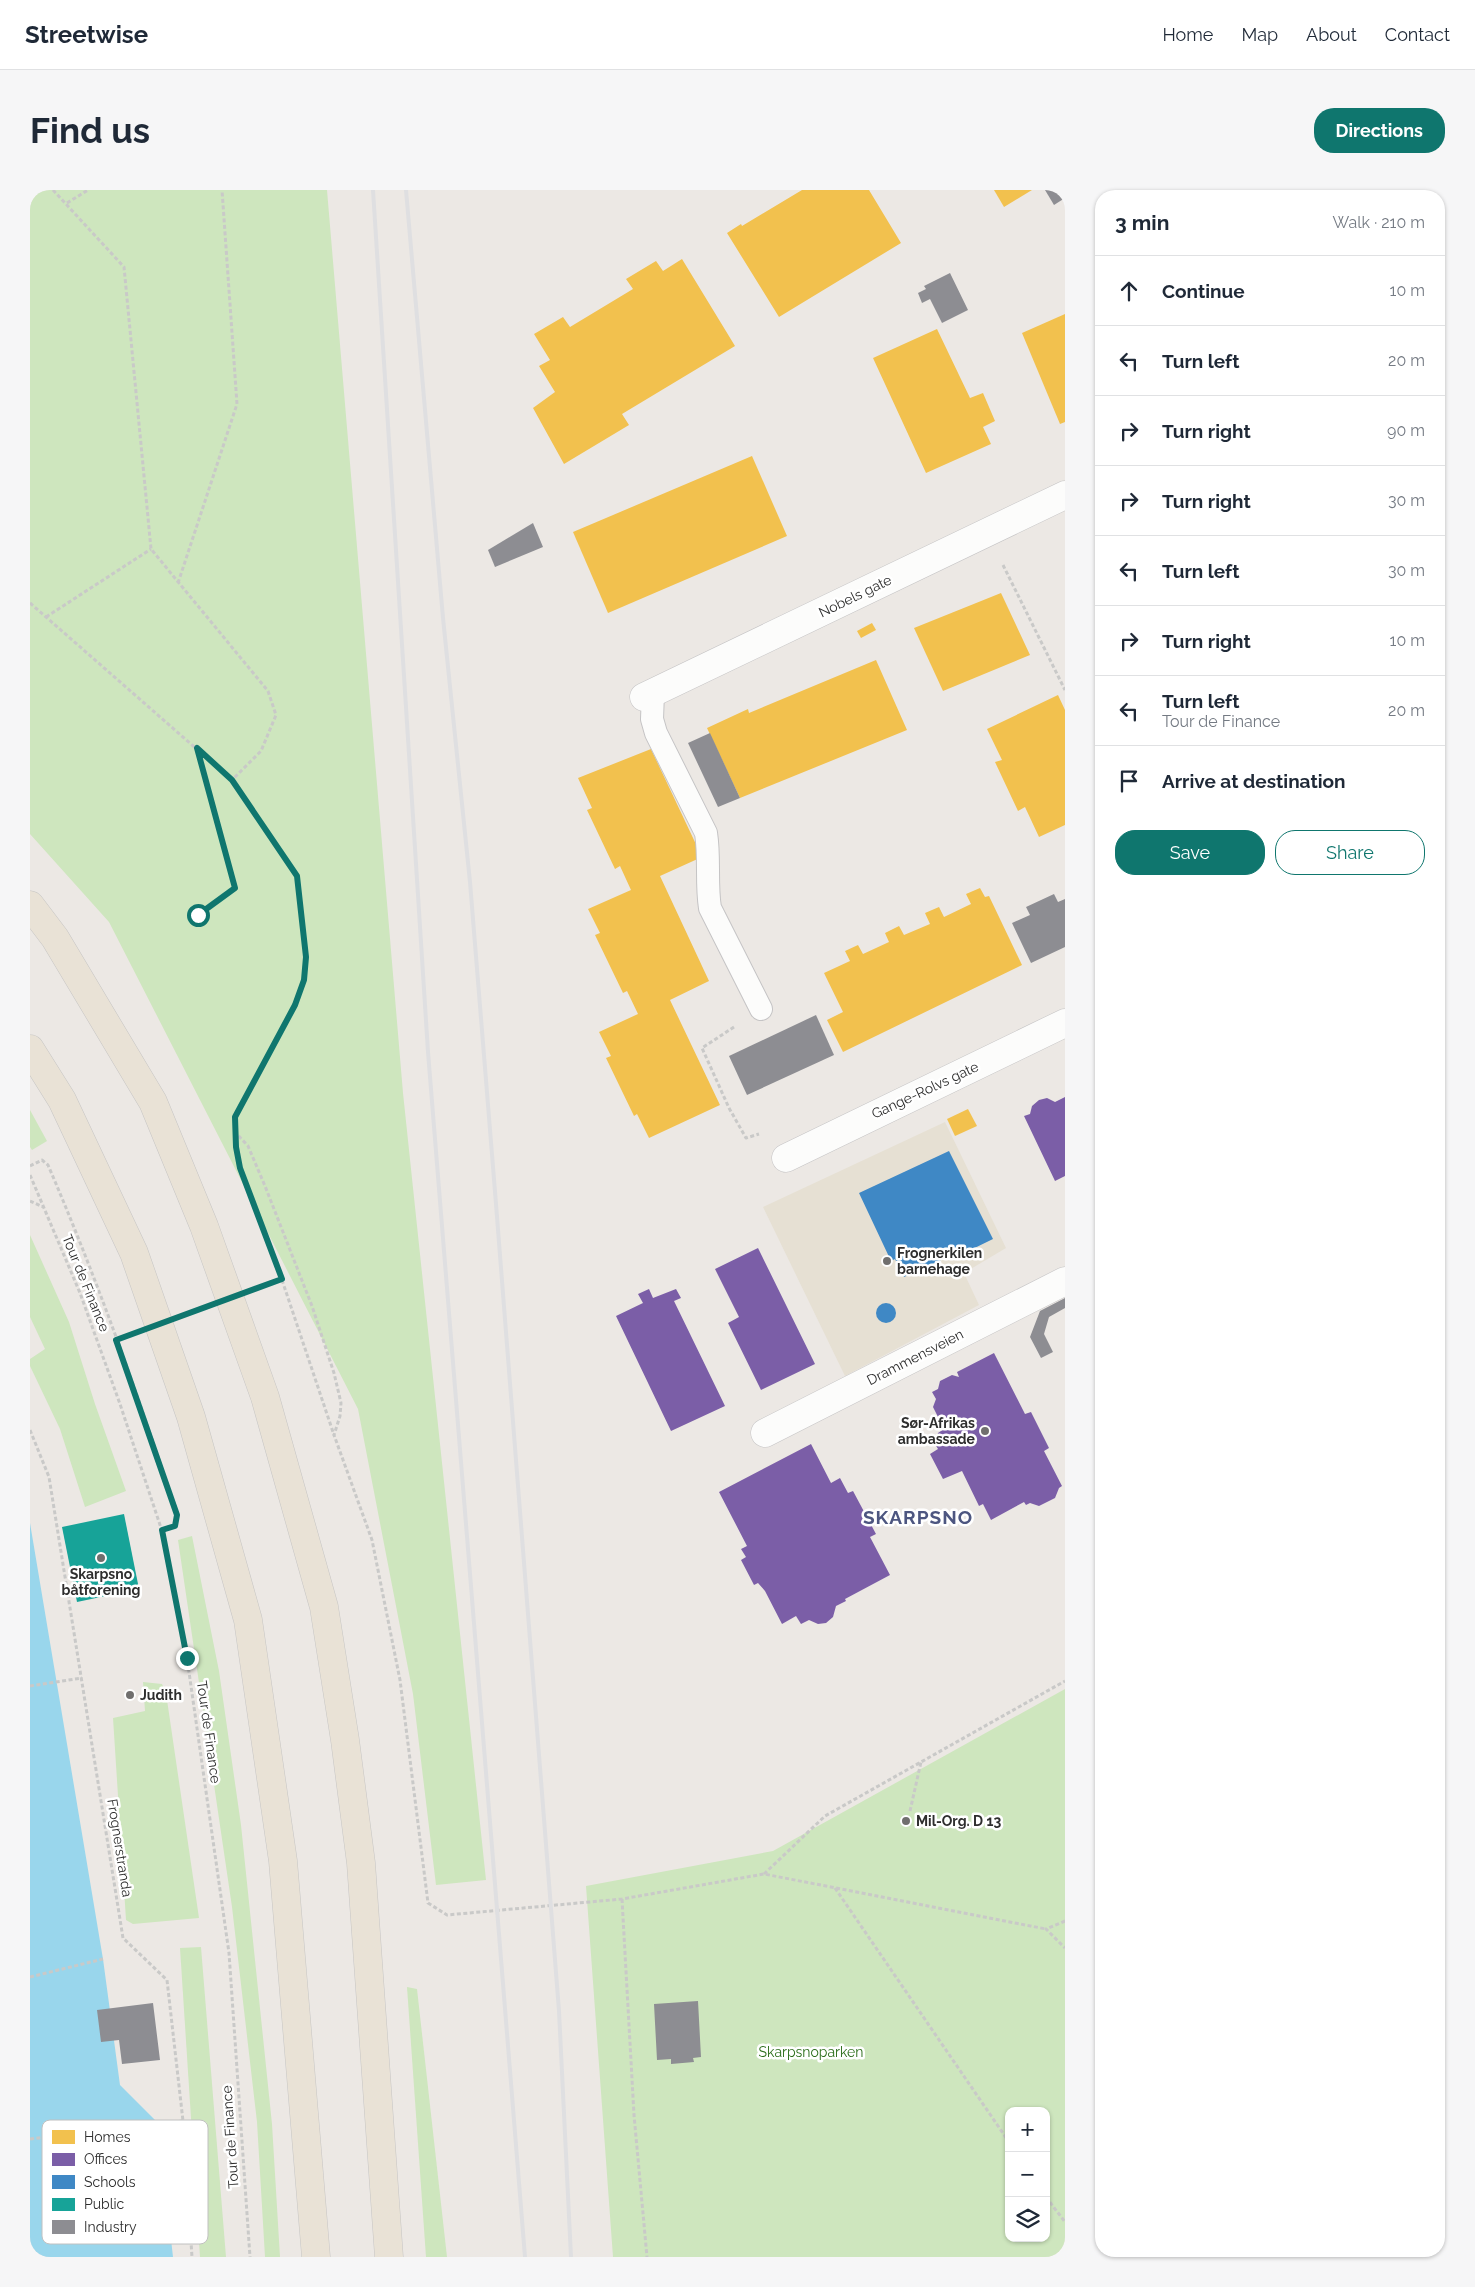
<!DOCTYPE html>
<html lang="en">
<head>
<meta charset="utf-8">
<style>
  :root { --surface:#fff; --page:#f6f6f7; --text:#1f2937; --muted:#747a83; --line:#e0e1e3; --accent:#0f766e }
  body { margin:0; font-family:Raleway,sans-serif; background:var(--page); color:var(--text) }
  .controls { position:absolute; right:15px; bottom:15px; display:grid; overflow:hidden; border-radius:10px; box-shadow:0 1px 4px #0004 }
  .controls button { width:45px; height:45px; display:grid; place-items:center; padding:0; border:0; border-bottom:1px solid var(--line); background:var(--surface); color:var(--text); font:25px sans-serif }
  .stop { position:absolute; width:15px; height:15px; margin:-11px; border:4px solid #0f766e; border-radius:50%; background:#fff }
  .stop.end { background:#0f766e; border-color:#fff; box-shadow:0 1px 5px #0008 }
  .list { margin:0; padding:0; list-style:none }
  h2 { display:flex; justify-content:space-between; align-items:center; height:65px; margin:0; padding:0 20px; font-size:21px }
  h2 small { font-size:16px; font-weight:400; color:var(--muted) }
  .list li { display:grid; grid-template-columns:32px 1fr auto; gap:15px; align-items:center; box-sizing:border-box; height:70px; padding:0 20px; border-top:1px solid var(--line) }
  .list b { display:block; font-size:19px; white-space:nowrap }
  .list p { margin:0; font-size:16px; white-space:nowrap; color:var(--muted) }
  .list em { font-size:16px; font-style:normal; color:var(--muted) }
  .actions { display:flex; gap:10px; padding:15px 20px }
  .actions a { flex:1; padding:11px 0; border:1px solid var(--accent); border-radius:20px; text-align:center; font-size:18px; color:var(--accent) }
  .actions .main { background:var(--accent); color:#fff }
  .icon { flex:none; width:28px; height:28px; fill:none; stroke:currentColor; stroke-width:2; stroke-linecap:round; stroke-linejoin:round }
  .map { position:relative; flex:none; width:1035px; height:2067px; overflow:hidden; border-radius:20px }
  header { display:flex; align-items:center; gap:30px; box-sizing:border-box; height:70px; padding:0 25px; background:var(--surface); border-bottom:1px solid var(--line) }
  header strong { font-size:24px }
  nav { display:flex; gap:28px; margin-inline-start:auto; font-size:18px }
  .intro { display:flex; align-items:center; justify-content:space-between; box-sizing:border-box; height:120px; padding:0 30px }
  h1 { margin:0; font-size:35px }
  .button { padding:12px 22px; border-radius:20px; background:var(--accent); color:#fff; font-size:18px; font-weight:700 }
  main { display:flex; gap:30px; padding:0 30px }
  aside { flex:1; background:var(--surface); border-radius:20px; box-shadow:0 1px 4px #0004 }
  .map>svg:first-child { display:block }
  .education { fill:#e6e0d3 }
  .green { fill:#cee6be; fill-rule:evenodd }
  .water { fill:#99d6ec }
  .homes { fill:#f2c14e }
  .offices { fill:#7b5ea7 }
  .schools { fill:#3f88c5 }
  .public { fill:#17a398 }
  .industry { fill:#8d8d92 }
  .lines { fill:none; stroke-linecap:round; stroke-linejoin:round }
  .service-casing { stroke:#c5c4c5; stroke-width:24 }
  .minor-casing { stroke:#c5c4c5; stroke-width:29 }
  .trunk-casing { stroke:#c6c5c4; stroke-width:29 }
  .path { stroke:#c9c9c8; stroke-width:3; stroke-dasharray:4 2.5; stroke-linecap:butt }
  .service { stroke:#fcfcfb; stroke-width:22 }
  .minor { stroke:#fcfcfb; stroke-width:28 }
  .trunk { stroke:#e9e2d6; stroke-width:28 }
  .rail { stroke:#dfdfe1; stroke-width:4 }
  .path-bridge { stroke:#c9c9c8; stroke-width:3; stroke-dasharray:4 2.5; stroke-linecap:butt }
  .route { stroke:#0f766e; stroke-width:6 }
  .poi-dot { fill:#706f6e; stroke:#fff; stroke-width:2 }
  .labels { text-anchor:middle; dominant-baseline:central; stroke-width:5; stroke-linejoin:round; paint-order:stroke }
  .street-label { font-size:14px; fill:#2e2e2e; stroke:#fff }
  .poi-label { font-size:14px; font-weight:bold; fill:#2e2e2e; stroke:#fff; text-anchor:start }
  .park-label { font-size:14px; fill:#2c6e1b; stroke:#fff }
  .district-label { font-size:19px; font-weight:bold; letter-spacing:1px; fill:#4d5680; stroke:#fff }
  .key { fill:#fff; stroke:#c0c0c0; stroke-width:1 }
  .key-label { font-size:14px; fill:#2e2e2e }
</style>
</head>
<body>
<header>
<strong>Streetwise</strong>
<nav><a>Home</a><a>Map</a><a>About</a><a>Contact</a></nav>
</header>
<div class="intro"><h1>Find us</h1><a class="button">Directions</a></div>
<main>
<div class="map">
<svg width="1035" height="2067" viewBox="0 0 1035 2067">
  <rect width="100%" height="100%" fill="#ece8e4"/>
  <path class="education" d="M915,932L976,1058L934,1083L949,1115L815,1186L733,1017Z"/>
  <g class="green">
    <path d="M0,0H297L373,903L456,1690L406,1695L383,1504L328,1219L79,732L0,644Z"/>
    <path d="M0,920L17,951L2,960L0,957Z"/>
    <path d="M0,1045L39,1132L65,1214L96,1301L55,1317L30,1239L0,1176V1169L15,1159L0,1127Z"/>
    <path d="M162,1346L189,1481L211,1635L242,1934L250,2067H235L227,1932L202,1717L148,1350Z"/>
    <path d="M113,1492L132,1494L136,1503L169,1728L103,1734L96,1730L83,1528L115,1521Z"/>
    <path d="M1035,1499V2067H583L556,1696L743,1661ZM979,1921H1016V2048H979Z"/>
    <path d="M171,1757L196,2067H170L150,1758Z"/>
    <path d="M377,1797L387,1799L417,2067H396Z"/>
  </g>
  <path class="water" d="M0,1333L73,1769L90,1895L128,1933L143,2067H0Z"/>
  <g class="homes">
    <path d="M772,0H839L871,53L749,127L697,43L711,34L712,36Z"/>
    <path d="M964,0H1002L974,17Z"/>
    <path d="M652,69L705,156L592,224L599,235L534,274L503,218L525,202L509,176L520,170L504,144L533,127L540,137L603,99L596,89L626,71L633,81Z"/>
    <path d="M1035,124V232L1030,234L992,143Z"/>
    <path d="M907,139L940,208L953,203L965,231L953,237L961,254L896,283L843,168Z"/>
    <path d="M722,266L757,346L578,423L543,342Z"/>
    <path d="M971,403L1000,465L913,501L884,438Z"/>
    <path d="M842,433L846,440L831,448L827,441Z"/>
    <path d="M846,470L877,540L710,608L677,538L718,519L719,523Z"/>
    <path d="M1028,505L1035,520V635L1009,647L995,617L988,621L965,572L972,570L957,539Z"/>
    <path d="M621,559L672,667L630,686L679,791L640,810L690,915L619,948L607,924L604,926L576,868L581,866L569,842L608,824L597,801L593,803L565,745L570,743L558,719L601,700L590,676L585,679L557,620L562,618L548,588Z"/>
    <path d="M950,698L955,707L959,706L992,775L813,862L797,830L813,822L794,783L820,771L815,761L828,755L833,764L859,752L855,743L869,736L874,745L900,734L895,723L909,717L914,727L941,714L936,704Z"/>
    <path d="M938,919L947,936L925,946L917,929Z"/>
  </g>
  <g class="offices">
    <path d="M1035,907V986L1025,991L994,926L1000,924L1002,916L1009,910L1017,908L1025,912Z"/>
    <path d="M728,1058L785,1174L731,1200L698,1133L709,1127L685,1079Z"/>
    <path d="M619,1099L623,1108L646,1099L651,1108L644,1111L695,1216L641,1241L586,1126L613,1113L608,1104Z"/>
    <path d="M964,1163L995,1224L1001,1222L1019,1258L1014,1261L1032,1296L1029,1298L1025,1308L1009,1316L1000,1313L996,1315L994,1312L961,1330L953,1314L949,1316L932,1281L913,1289L900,1264L908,1259L905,1254L908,1243L914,1239L903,1217L906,1209L902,1202L908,1199L910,1191L922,1185L929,1187L927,1182Z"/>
    <path d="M781,1254L801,1293L810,1288L818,1303L823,1301L846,1344L840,1347L860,1385L815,1409L816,1411L806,1416L803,1427L796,1433L788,1434L779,1430L771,1434L766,1426L752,1434L735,1401L728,1393L724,1395L711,1370L716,1367L711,1359L717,1356L689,1302Z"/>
  </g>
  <g class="schools">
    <path d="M919,961L963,1049L920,1070L917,1064L909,1067L911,1070L874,1087L865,1069L861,1071L829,1003Z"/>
    <circle cx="856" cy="1123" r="10"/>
  </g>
  <path class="public" d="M94,1324L109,1399L47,1412L32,1337Z"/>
  <g class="industry">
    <path d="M1015,0H1035V8L1024,15Z"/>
    <path d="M920,83L938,120L912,133L900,109L892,113L888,103L896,99L894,96Z"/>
    <path d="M503,333L513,357L465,377L458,360Z"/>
    <path d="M680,543L710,608L688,617L658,553Z"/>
    <path d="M1024,704L1028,712L1035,709V757L1001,773L982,733L1000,725L996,717Z"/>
    <path d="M786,825L804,865L717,905L699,866Z"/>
    <path d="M1035,1108V1118L1019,1127L1014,1144L1023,1162L1011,1168L1000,1147L1010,1121Z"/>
    <path d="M668,1811L671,1867L663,1868L664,1872L641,1874V1869L627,1870L624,1814Z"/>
    <path d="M123,1813L130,1870L92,1874L89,1850L71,1852L67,1820Z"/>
  </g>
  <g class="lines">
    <g class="service-casing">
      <path id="service" d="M623,503L622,529L626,543L676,643C680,668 676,693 680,718L731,819"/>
    </g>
    <g class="minor-casing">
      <g id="minor">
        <path d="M614,507L1035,305"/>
        <path d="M756,968L1035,833"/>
        <path d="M735,1243L1035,1091"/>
      </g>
    </g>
    <g class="trunk-casing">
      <g id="trunk">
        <path d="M0,715L25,748L123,912L174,1036L235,1207L294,1417L315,1550L331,1673L359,2067"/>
        <path d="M0,859L32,910L104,1063L161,1227L218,1430L253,1671L286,2067"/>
      </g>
    </g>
    <g class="path">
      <path d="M23,0L94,77L121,359L238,501L246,525L231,561L202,590"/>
      <path d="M37,13L58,0"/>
      <path d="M973,375L1035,500"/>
      <path d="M148,393L207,214L192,0"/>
      <path d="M0,413L202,590L267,686L276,767L274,790L265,815L205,927V942L218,956L235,996L282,1116L304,1183L311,1213L310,1226L304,1245L342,1350L370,1490L398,1713L417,1725L592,1709L734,1684L1016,1739"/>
      <path d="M16,427L121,359"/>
      <path d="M167,558L205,698L168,725"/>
      <path d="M704,837L672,858L699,918L716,948L729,944"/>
      <path d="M205,942L210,978L249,1081L304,1245"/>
      <path d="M0,976L12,970L18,975C67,1089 109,1207 147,1325L145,1337L132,1341"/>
      <path d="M0,985L50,1103L90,1214L132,1341L139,1372L157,1468L199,1763L220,2067"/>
      <path d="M0,1011L13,1017"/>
      <path d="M0,1240L19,1287L93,1748L137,1790L153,1931L162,2067"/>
      <path d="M0,1496L52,1488"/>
      <path d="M880,1621L891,1572"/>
      <path d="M734,1684L795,1626L1035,1491"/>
      <path d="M805,1698L979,1952"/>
      <path d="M592,1709L604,1925L617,2067"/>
      <path d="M1035,1731L1016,1739L1035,1758"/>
      <path d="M0,1787L73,1769"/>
      <path d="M0,1949L153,1931"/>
      <path d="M1016,2007L1035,2032"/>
    </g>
    <use href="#service" class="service"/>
    <use href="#minor" class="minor"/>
    <use href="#trunk" class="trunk"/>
    <g class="rail">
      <path d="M343,0L398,862L495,2067"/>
      <path d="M376,0L413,428L440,692L466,1014L529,1821L541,2067"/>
    </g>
    <path class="path-bridge" d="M87,1150L251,1089"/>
  </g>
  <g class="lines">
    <path class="route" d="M157,1468L132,1340L145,1336L147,1325L86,1150L252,1089L210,978L206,957L205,927L265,815L274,790L276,767L267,686L202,590L167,558L205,698L168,725"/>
  </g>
  <g class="poi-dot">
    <circle cx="857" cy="1071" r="5"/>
    <circle cx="955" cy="1241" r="5"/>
    <circle cx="71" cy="1368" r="5"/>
    <circle cx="100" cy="1505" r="5"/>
    <circle cx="876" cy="1631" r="5"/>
  </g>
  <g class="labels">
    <g class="street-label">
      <text transform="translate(825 406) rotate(-26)">Nobels gate</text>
      <text transform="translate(895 900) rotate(-25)">Gange-Rolvs gate</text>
      <text transform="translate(56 1093) rotate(68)">Tour de Finance</text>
      <text transform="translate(885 1167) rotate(-27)">Drammensveien</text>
      <text transform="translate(179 1542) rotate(82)">Tour de Finance</text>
      <text transform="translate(90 1658) rotate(81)">Frognerstranda</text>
      <text transform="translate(200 1947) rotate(-94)">Tour de Finance</text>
    </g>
    <g class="poi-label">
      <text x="867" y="1063">Frognerkilen<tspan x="867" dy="16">barnehage</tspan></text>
      <text x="945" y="1233" text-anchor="end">Sør-Afrikas<tspan x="945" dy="16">ambassade</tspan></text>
      <text x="71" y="1384" text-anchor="middle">Skarpsno<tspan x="71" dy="16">båtforening</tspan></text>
      <text x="110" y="1505">Judith</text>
      <text x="886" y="1631">Mil-Org. D 13</text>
    </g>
    <g class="park-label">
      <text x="781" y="1862">Skarpsnoparken</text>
    </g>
    <g class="district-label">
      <text x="888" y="1327">SKARPSNO</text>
    </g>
  </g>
  <rect x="12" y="1930" width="166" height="124" rx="8" class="key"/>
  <rect x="22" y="1940" width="23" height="14" fill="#f2c14e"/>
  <rect x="22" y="1963" width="23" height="13" fill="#7b5ea7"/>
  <rect x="22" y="1985" width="23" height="14" fill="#3f88c5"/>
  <rect x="22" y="2008" width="23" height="13" fill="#17a398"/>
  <rect x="22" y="2030" width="23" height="14" fill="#8d8d92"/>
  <g class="key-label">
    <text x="54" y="1952">Homes</text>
    <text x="54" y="1974">Offices</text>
    <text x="54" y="1997">Schools</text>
    <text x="54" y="2019">Public</text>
    <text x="54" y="2042">Industry</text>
  </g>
</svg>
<div class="controls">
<button>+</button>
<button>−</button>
<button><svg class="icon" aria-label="layers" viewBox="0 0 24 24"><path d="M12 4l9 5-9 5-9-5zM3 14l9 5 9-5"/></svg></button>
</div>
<div class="stop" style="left:168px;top:725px"></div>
<div class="stop end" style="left:157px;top:1468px"></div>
</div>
<aside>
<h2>3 min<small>Walk · 210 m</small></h2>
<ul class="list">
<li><svg class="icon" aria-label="ahead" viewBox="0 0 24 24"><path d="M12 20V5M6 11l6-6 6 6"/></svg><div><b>Continue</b></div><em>10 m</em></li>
<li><svg class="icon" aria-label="left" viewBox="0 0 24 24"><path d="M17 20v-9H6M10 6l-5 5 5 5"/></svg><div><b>Turn left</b></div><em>20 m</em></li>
<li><svg class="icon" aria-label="right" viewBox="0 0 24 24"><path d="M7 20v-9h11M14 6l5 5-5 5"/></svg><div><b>Turn right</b></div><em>90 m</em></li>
<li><svg class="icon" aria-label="right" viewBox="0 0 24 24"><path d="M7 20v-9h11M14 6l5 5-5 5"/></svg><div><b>Turn right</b></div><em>30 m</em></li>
<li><svg class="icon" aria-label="left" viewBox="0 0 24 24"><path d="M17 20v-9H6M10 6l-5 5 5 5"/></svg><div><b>Turn left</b></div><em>30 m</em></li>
<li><svg class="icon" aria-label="right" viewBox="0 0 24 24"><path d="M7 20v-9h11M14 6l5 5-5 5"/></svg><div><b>Turn right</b></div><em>10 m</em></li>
<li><svg class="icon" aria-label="left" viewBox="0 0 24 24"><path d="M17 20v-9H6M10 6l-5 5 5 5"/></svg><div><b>Turn left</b><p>Tour de Finance</p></div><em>20 m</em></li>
<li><svg class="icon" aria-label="arrive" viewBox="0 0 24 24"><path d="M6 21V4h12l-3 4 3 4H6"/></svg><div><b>Arrive at destination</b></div></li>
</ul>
<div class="actions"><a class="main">Save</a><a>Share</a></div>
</aside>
</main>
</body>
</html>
